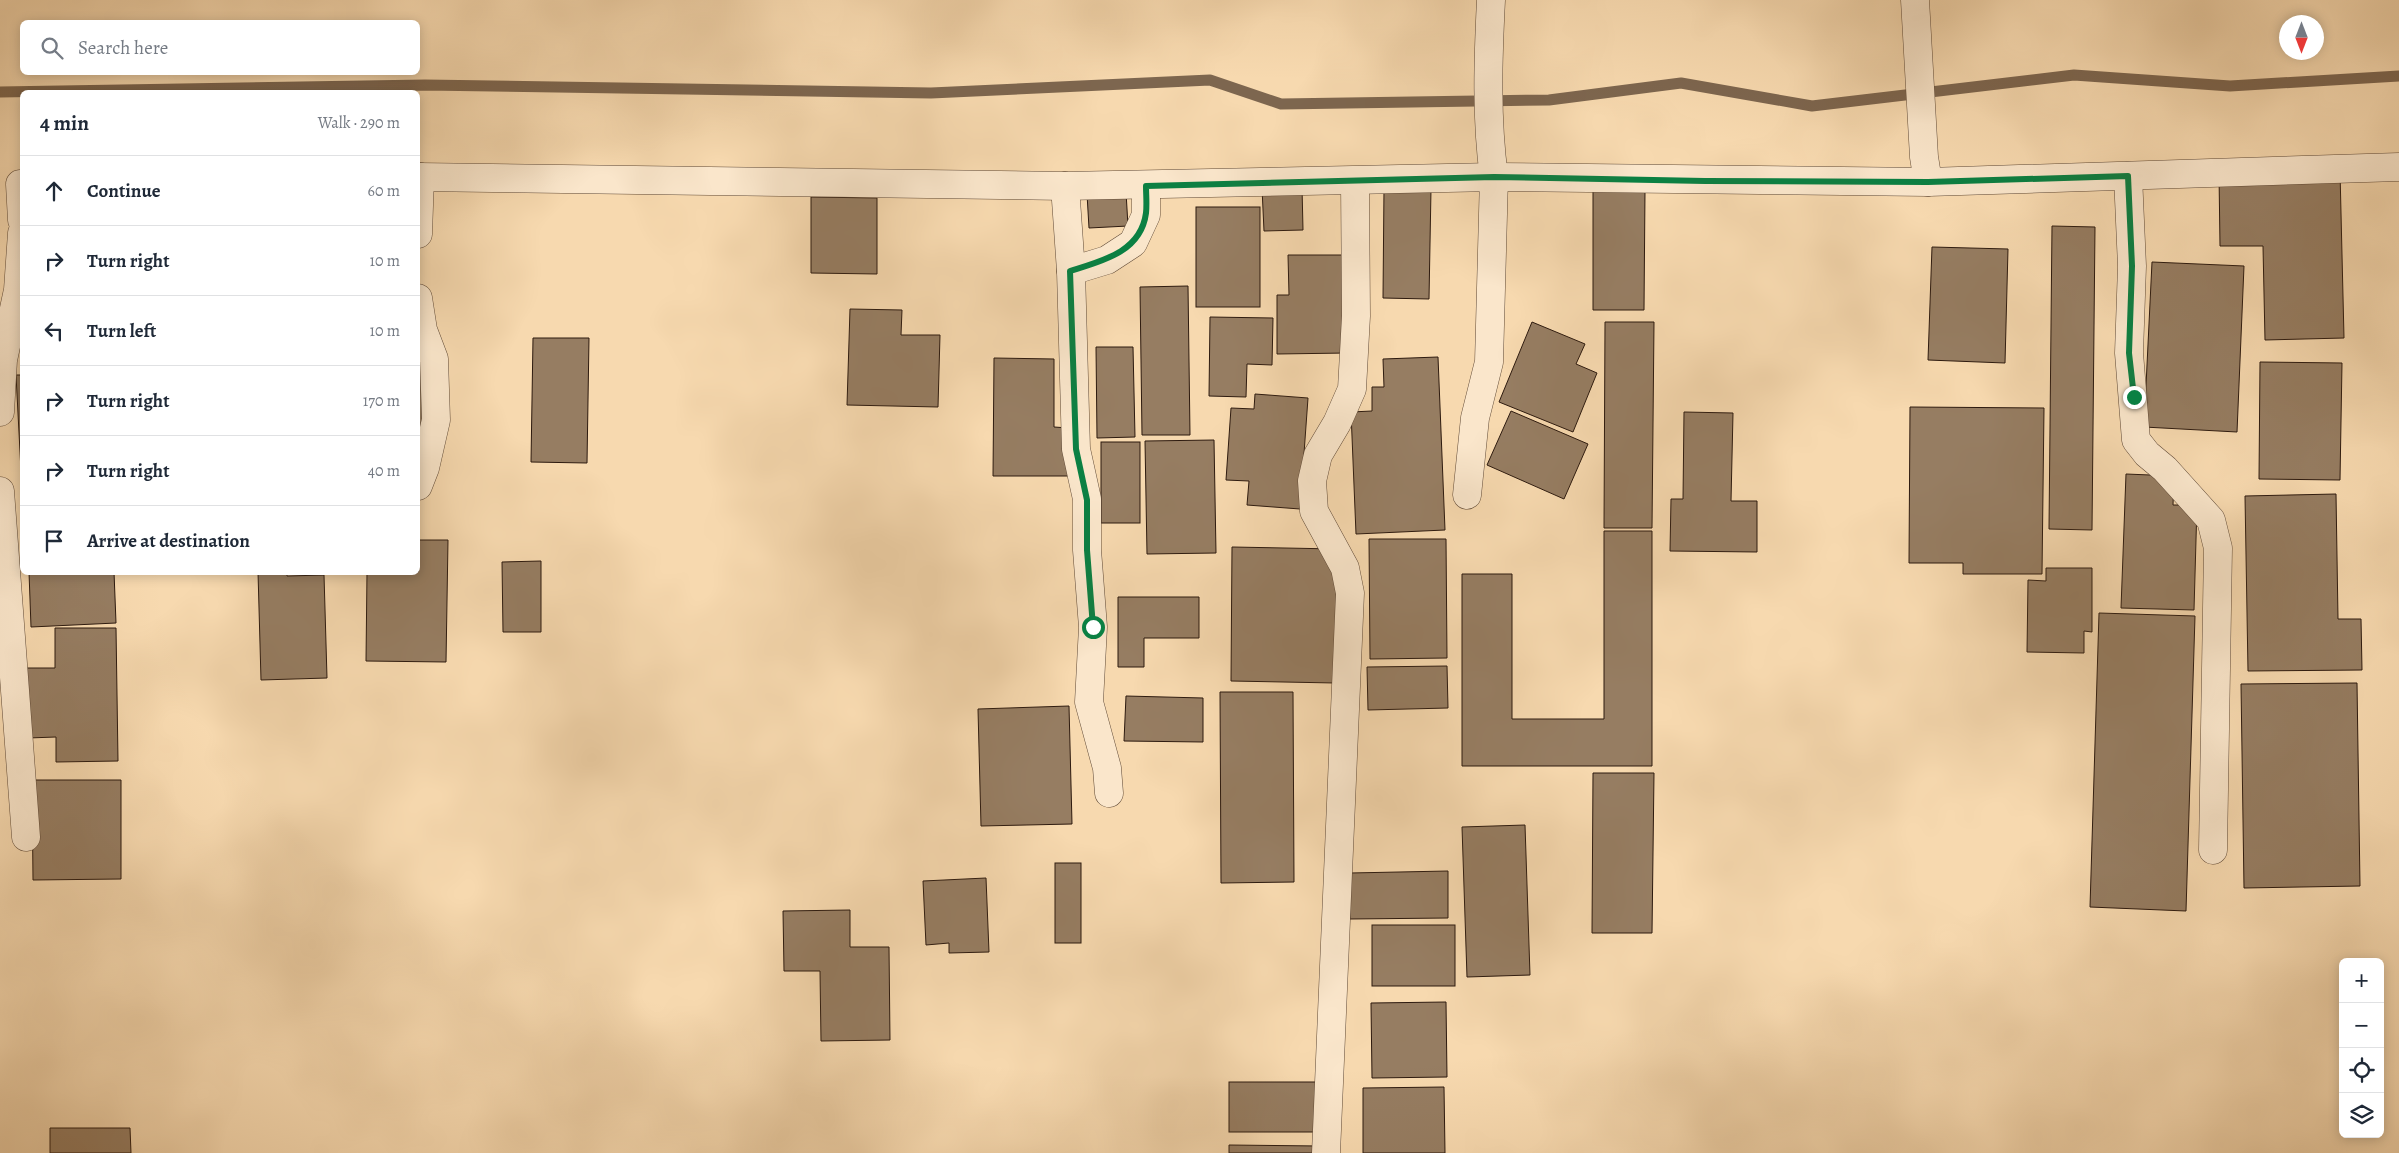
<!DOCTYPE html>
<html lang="en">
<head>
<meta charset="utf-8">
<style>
  :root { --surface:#fff; --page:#f6f6f7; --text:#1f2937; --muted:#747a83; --line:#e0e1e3 }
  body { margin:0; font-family:Alegreya,serif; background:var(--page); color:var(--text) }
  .controls { position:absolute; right:15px; bottom:15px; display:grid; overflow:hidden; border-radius:8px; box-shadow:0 2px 12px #0003 }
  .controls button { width:45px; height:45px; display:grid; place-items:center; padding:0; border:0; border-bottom:1px solid var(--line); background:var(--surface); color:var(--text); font:25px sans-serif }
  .compass { position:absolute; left:2279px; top:15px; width:45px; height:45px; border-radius:50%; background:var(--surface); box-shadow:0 2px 12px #0003; rotate:180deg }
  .stop { position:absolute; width:15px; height:15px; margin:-11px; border:4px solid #0b8043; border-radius:50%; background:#fff }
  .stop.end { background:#0b8043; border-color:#fff; box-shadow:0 1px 5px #0008 }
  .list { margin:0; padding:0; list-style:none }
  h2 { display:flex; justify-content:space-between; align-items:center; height:65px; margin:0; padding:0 20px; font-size:21px }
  h2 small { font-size:16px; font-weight:400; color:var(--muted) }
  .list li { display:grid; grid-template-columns:32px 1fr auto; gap:15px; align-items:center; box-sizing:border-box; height:70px; padding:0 20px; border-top:1px solid var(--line) }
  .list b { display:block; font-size:19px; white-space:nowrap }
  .list em { font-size:16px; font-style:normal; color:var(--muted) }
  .icon { flex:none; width:28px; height:28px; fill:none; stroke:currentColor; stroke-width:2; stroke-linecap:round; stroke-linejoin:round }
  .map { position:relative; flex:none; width:2399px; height:1153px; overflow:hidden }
  .search { position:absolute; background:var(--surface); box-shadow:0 2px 12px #0003; left:20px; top:20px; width:400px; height:55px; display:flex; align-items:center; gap:12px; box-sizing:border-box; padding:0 18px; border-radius:8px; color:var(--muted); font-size:19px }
  .panel { position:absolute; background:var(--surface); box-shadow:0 2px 12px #0003; left:20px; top:90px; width:400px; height:485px; border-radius:8px }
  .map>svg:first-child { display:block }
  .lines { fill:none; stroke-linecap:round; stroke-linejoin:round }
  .stream { stroke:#7d664f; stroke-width:11 }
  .building { fill:#967d62; stroke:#2d1a0f }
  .minor-casing { stroke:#604a37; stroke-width:29 }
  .minor { stroke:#fae6cb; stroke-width:28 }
  .route { stroke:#0b8043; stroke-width:6 }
</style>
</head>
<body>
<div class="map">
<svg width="2399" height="1153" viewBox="0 0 2399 1153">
  <rect width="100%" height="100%" fill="#f7d9af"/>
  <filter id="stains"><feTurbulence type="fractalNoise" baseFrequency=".004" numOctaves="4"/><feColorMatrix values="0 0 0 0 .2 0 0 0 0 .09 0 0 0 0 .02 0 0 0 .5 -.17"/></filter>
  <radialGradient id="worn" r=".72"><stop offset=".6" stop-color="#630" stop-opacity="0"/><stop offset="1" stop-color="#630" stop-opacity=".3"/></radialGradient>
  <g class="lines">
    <path class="stream" d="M0,92L425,85L931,93L1210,80L1281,104L1549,100L1681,83L1812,106L2074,75L2230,86L2399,76"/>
  </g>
  <g class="building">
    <path d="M2340,171L2344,338L2265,340L2263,246H2220L2219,174Z"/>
    <path d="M1302,187L1303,230L1264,231L1262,188Z"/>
    <path d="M1384,188L1431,189L1429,299L1383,298Z"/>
    <path d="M1593,189L1645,190L1644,310H1593Z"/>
    <path d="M1126,192L1128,226L1089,228L1087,194Z"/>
    <path d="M811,197L877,198V274L811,273Z"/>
    <rect x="1196" y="207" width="64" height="100"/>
    <path d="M2052,226L2095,227L2092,530L2049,529Z"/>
    <path d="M1932,247L2008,249L2005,363L1928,360Z"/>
    <path d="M1288,255H1346L1347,353L1277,354V295H1289Z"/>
    <path d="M2152,262L2244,266L2237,432L2144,427Z"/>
    <path d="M1188,286L1190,435H1142L1140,287Z"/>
    <path d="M850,309L902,310L901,335H940L938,407L847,405Z"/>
    <path d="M1210,317L1273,318L1272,365L1247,364L1246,397L1209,396Z"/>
    <path d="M1532,322L1585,344L1576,364L1597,373L1573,432L1499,402Z"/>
    <path d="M1605,322H1654L1652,528H1604Z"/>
    <path d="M418,323L427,431H418Z"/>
    <path d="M533,338H589L587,463L531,462Z"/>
    <path d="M1096,347H1133L1135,437L1097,438Z"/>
    <path d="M1438,357L1445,530L1356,534L1351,412L1372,411V387H1384L1383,359Z"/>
    <path d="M994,358L1054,359V427L1069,428V476H993Z"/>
    <path d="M2260,362L2342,363L2340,480L2259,479Z"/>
    <path d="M16,375H22V490Z"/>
    <path d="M1255,394L1308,398L1300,509L1247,505L1249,481L1226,480L1231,408L1254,409Z"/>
    <path d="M1910,407L2044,408L2042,574H1963V563H1909Z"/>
    <path d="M1511,411L1588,444L1564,499L1487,465Z"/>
    <path d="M1684,412L1733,413L1731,501H1757V552L1670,551L1671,499H1683Z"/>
    <path d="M1214,440L1216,553L1147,554L1145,441Z"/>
    <rect x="1101" y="442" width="39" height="81"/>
    <path d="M2126,474L2174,476L2173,505H2197L2194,610L2121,608Z"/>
    <path d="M2336,494L2338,619H2361L2362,670L2248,671L2245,496Z"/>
    <path d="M1604,531H1652V766H1462V574H1512V719H1604Z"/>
    <path d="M1369,539H1446L1447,658L1370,659Z"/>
    <path d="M418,540H448L446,662L366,661L367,572H418Z"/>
    <path d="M1232,547L1337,549L1335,683L1231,681Z"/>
    <path d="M541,561V632H503L502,562Z"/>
    <path d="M2046,568H2092V632L2084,631V653L2027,652L2028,580L2046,581Z"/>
    <path d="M29,572H114L116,623L31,627Z"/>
    <path d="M258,572H287V576L324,575L327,678L261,680Z"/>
    <path d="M1118,597H1199V638H1144V667H1118Z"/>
    <path d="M2099,613L2195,616L2186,911L2090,907Z"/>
    <path d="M55,628H116L118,761L56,762V737L28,738L27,668H55Z"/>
    <path d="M1447,666L1448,708L1368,710L1367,667Z"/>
    <path d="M2357,683L2360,886L2244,888L2241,684Z"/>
    <path d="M1220,692H1293L1294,882L1221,883Z"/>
    <path d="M1126,696L1203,698V742L1124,741Z"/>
    <path d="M1069,706L1072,824L981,826L978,709Z"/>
    <path d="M1593,773H1654L1652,933H1592Z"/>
    <path d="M32,780H121V879L33,880Z"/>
    <path d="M1525,825L1530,975L1467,977L1462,827Z"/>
    <rect x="1055" y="863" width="26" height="80"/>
    <path d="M1448,871V918L1350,919V873Z"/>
    <path d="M986,878L989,952L949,953V943L926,945L923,881Z"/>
    <path d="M850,910V947H889L890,1040L821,1041L820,971H784L783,911Z"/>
    <rect x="1372" y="925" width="83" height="61"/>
    <path d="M1446,1002L1447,1077L1372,1078L1371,1003Z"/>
    <rect x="1229" y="1082" width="92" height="50"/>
    <path d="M1444,1087L1445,1153H1363V1088Z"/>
    <path d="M50,1128H130L131,1153H50Z"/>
    <path d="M1229,1145L1319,1146V1153H1229Z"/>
  </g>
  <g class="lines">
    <g class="minor-casing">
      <g id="minor">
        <path d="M1915,0L1924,157L1928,182"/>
        <path d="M2128,176L2132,266L2129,353L2136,440L2147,454L2165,469L2211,520L2218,548L2213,850"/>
        <path d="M418,177L1065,186L1494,177L1928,182L2399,167"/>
        <path d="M20,184L22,220"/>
        <path d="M1065,186L1071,271L1076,449L1087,499V550L1093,627L1089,702L1107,768L1109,793"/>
        <path d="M418,234L420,177"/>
        <path d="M1071,271L1107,260L1133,243L1146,215V186"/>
        <path d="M418,298L423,330L434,359L436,420L425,468L418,486"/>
        <path d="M0,412L3,360L18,290L22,233"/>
        <path d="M0,491L26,837"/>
        <path d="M1467,495L1475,418L1489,362L1494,177C1486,119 1488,59 1491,0"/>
        <path d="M1326,1153L1350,593L1345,568L1314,511L1312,481L1318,455L1337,423L1352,389L1356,316L1355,181"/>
      </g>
    </g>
    <use href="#minor" class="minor"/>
  </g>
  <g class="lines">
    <path class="route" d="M1093,627L1087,550V500L1076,449L1070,271C1102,261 1141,252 1146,213C1147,204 1146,195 1146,186L1494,177L1705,181L1928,182L2128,176L2132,266L2129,353L2134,397"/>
  </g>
  <rect width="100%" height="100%" filter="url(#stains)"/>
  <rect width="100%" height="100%" fill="url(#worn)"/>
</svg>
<div class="controls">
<button>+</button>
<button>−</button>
<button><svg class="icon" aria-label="locate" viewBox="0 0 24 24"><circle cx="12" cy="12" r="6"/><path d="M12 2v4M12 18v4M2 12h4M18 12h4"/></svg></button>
<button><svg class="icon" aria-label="layers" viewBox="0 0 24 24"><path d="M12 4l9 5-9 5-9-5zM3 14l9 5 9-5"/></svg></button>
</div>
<svg class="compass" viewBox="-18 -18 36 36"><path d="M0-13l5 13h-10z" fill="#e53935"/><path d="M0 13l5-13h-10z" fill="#747a83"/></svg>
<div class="stop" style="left:1093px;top:627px"></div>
<div class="stop end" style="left:2134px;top:397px"></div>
<div class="search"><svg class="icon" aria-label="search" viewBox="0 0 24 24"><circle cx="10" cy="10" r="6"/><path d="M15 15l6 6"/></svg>Search here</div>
<section class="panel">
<h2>4 min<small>Walk · 290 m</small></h2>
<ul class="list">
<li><svg class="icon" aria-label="ahead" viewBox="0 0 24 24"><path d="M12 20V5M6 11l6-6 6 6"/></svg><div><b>Continue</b></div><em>60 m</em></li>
<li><svg class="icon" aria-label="right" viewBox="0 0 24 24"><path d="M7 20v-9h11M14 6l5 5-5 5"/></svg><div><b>Turn right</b></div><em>10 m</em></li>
<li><svg class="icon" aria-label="left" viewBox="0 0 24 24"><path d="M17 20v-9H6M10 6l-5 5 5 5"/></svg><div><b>Turn left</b></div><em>10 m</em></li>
<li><svg class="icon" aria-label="right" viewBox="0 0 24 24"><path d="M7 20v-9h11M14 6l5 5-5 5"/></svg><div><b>Turn right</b></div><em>170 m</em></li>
<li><svg class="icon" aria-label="right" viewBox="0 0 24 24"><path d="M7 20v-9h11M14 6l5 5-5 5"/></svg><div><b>Turn right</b></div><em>40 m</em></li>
<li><svg class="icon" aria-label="arrive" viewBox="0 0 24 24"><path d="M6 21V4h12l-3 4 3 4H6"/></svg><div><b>Arrive at destination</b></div></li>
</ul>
</section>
</div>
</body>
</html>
